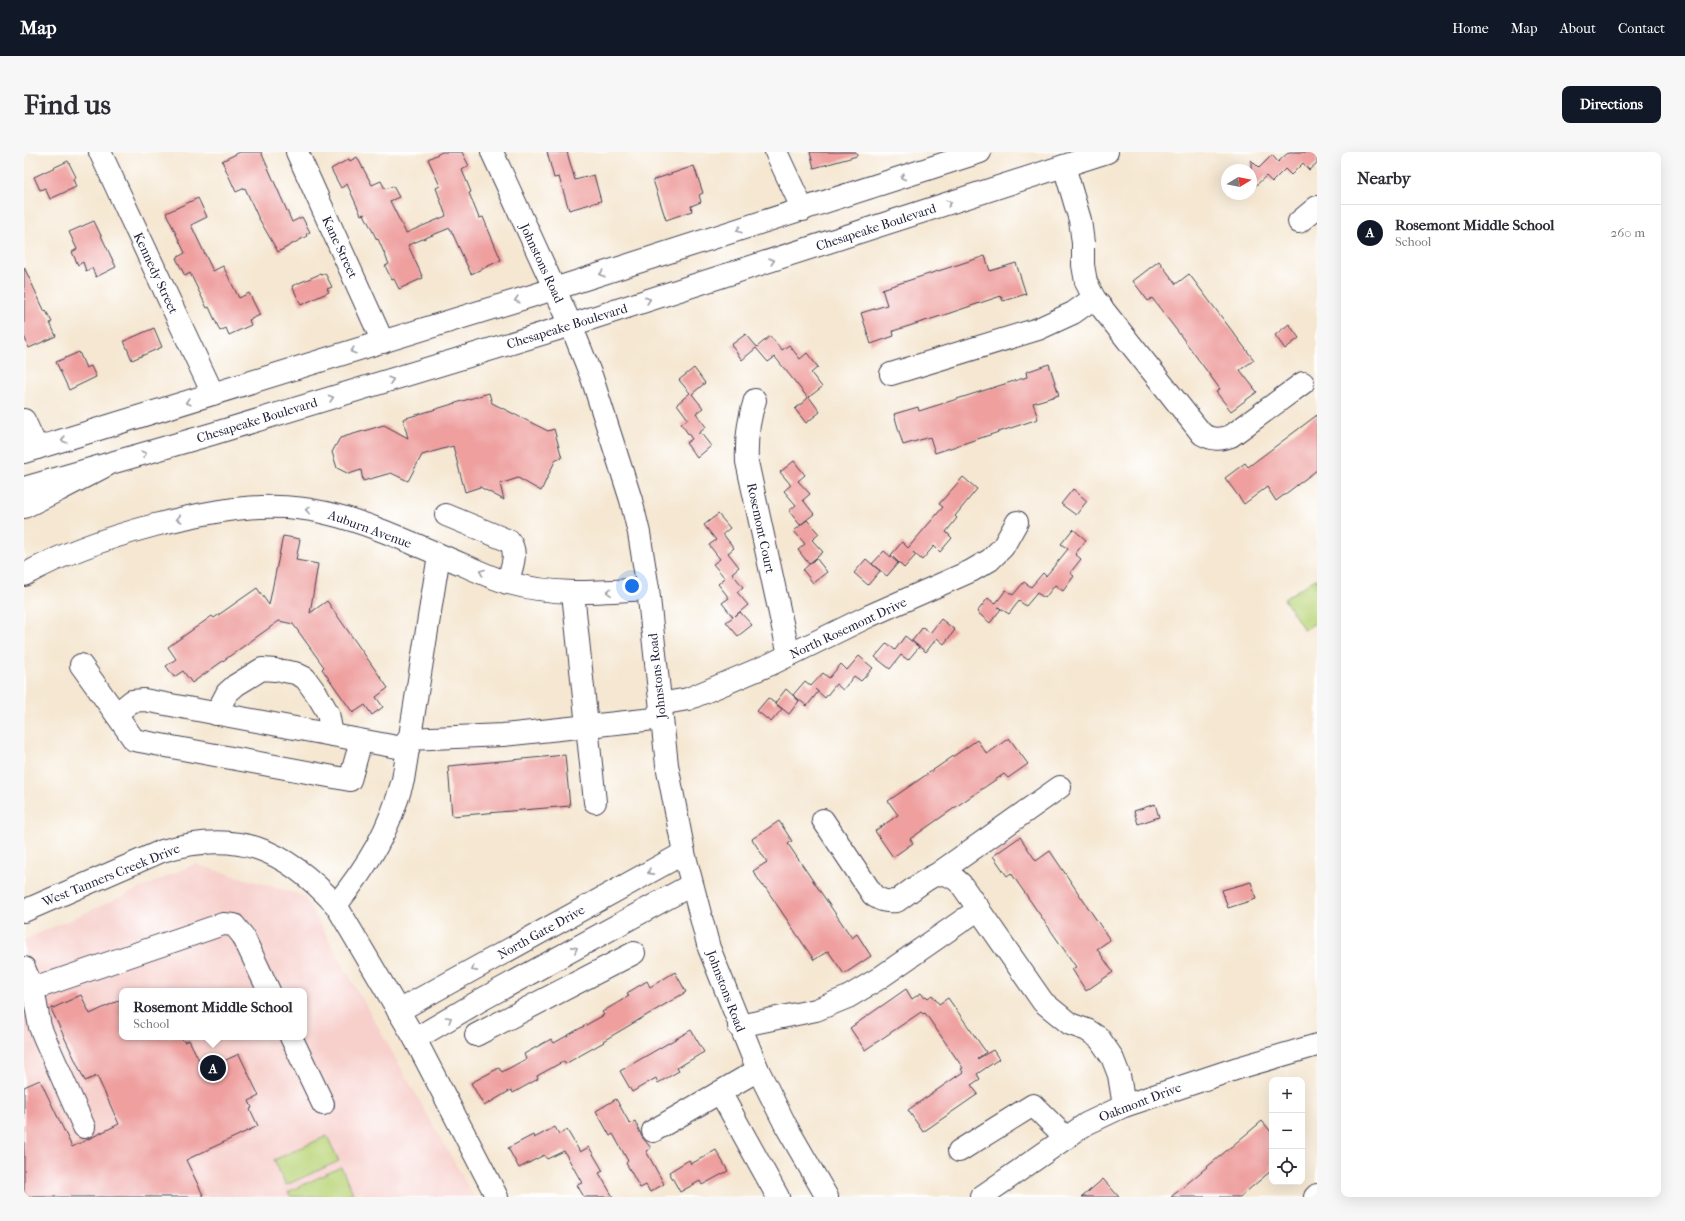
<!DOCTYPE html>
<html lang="en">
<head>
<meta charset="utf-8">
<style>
  :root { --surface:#fff; --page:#f7f7f7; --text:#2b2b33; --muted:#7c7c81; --line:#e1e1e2; --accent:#111827 }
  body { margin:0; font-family:"IM FELL French Canon",serif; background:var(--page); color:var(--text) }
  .controls { position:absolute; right:12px; bottom:12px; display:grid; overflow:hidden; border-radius:8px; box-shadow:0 4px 16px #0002 }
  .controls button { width:36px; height:36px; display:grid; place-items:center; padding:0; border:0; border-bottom:1px solid var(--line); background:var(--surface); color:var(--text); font:20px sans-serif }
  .compass { position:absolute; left:1197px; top:12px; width:36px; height:36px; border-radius:50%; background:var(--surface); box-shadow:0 4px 16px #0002; rotate:80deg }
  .you { position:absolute; left:608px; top:434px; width:14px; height:14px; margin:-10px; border:3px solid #fff; border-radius:50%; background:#1a73e8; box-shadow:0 0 0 6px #1a73e833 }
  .badge { display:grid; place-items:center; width:26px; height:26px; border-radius:50%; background:var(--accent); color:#fff; font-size:13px; font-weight:700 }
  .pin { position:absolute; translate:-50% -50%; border:2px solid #fff; box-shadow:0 1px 4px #0006 }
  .popup { position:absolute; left:95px; top:836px; width:188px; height:52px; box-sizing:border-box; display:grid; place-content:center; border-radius:8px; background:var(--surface); filter:drop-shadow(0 1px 3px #0005); font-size:13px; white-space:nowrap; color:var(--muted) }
  .popup b { font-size:15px; color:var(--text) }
  .popup::after { content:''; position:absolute; left:50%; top:100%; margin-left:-8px; border:8px solid transparent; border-top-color:var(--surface) }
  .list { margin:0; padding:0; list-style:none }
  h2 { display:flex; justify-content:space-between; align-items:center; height:52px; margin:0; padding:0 16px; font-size:17px }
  h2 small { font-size:13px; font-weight:400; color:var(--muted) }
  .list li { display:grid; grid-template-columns:26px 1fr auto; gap:12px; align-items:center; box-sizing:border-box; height:56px; padding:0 16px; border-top:1px solid var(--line) }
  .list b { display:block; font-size:15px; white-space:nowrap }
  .list p { margin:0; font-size:13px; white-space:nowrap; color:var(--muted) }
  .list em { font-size:13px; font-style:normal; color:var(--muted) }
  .icon { flex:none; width:22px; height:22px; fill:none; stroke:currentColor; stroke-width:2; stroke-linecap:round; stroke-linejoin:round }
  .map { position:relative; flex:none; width:1293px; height:1045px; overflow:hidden; border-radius:8px }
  header { display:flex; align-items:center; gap:24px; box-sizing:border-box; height:56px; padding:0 20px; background:var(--accent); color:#fff }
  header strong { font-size:19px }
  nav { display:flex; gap:22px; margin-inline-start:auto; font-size:14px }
  .intro { display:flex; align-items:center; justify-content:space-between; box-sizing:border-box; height:96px; padding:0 24px }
  h1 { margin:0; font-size:28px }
  .button { padding:10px 18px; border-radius:8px; background:var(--accent); color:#fff; font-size:14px; font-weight:700 }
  main { display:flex; gap:24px; padding:0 24px }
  aside { flex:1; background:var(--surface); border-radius:8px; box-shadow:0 4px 16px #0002 }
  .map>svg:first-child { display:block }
  .built { fill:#f7d0cc; fill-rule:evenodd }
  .green { fill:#bbd67c; stroke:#6e7c5c }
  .building { fill:#ee9f9e }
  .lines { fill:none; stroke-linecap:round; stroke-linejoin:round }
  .minor-casing { stroke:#424052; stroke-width:24 }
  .major-casing { stroke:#424052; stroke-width:24 }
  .highway-casing { stroke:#424052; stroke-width:24 }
  .minor { stroke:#fff; stroke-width:22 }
  .major { stroke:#fff; stroke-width:22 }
  .highway { stroke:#fff; stroke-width:22 }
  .oneway { stroke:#9c9ca7 }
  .labels { text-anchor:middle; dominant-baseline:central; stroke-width:3; stroke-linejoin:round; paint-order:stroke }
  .street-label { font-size:13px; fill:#22223b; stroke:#fff }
</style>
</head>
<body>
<header>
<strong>Map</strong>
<nav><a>Home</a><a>Map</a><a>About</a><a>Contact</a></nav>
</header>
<div class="intro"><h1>Find us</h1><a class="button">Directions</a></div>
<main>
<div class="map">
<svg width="1293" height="1045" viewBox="0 0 1293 1045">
  <rect width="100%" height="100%" fill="#fff"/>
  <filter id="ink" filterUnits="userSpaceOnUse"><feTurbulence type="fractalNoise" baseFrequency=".025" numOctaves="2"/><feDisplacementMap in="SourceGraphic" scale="8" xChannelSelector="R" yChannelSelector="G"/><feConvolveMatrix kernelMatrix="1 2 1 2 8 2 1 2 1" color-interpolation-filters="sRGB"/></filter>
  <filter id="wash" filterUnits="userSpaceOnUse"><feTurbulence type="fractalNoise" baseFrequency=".012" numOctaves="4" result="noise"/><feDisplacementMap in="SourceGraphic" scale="16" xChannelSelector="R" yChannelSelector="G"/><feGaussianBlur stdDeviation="0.9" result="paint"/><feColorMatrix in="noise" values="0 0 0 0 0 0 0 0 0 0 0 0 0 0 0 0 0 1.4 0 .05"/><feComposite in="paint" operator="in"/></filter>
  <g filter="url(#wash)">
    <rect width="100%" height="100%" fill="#f5e7d1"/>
    <path class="built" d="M171,712L280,744L450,1045H0V788ZM98,839H280V885H98Z"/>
    <g class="green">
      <path d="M1293,426V470L1280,478L1260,447Z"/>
      <path d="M303,984L315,1009L262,1033L250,1008Z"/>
      <path d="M317,1015L329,1041L319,1045H267L264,1040Z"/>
    </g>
    <g id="blocks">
      <g class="building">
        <path d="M216,0H237L268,70L278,65L286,80L282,82L283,84L254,100L234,65L221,36L212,40L198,9Z"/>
        <path d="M418,0H438L445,14L438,18L447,40L445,41L455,66L459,65L477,108L447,122L426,76L384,93L399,126L375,137L370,127L368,128L361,114L365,112L354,87L353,88L340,62L337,63L323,32L317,36L307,17L325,7L326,9L333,5L348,33L357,29L361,37L369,34L375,45L366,49L382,81L422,64L412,36L416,34L404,7Z"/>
        <path d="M523,0H543L551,28L570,23L577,49L545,58L535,25L530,26Z"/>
        <path d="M786,0H832L833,4L790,16Z"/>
        <path d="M1265,0H1293V11L1285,18L1279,11L1267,23L1261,17L1248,30L1242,24L1227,38V8L1235,16L1248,3L1254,10Z"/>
        <path d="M44,9L52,25L49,27L52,35L26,47L21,36L16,38L10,25Z"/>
        <path d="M670,14L679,41L675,43L677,50L667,54L668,59L642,68L629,28Z"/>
        <path d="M174,46L183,65L167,73L189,119L199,114L215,146L225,141L236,163L225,168L227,173L205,183L202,176L196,179L185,155L183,156L166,121L161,124L152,106L161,101L142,61Z"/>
        <path d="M70,69L92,115L72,125L68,116L62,119L59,110L54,113L48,100L53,97L45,80Z"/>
        <path d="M961,104L966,119L992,111L1002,142L979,149L977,144L920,163L869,179L870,184L847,192L837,161L863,153L858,137Z"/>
        <path d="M1135,109L1152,132L1165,122L1230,208L1216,218L1233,240L1207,259L1192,240L1196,237L1157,184L1128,146L1124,149L1109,129Z"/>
        <path d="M0,115L21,160L22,159L28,170L26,171L32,184L5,196L0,184Z"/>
        <path d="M301,121L308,135L303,137L305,140L277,153L268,134L296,122L297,123Z"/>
        <path d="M1265,172L1275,186L1261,197L1251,183Z"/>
        <path d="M130,176L138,195L108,208L100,189Z"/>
        <path d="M722,182L733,195L746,184L758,198L765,193L776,207L783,201L794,215L787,221L798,235L785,245L796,260L782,271L771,257L784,246L751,205L744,210L732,196L718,208L707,193Z"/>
        <path d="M55,200L62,216L67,214L72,225L45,238L32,210Z"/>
        <path d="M1025,212L1035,243L1009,251L1014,267L911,301L906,285L879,293L870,262L894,255L895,259L952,241L1003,225L1002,220Z"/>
        <path d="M670,216L681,231L668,242L679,256L672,261L682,275L674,282L676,280L687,294L673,306L662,291L668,287L657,272L664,267L653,252L666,241L655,228Z"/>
        <path d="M465,241L468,251L524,279L530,277L538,306L532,307L517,339L494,326L476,332L480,348L456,335L441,340L429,294L398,303L384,329L367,321L339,329L337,318L325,322L313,316L308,300L316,286L360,273L384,286L379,267Z"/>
        <path d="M1293,263V318L1252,349L1243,335L1220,352L1201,326L1221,311L1224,315Z"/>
        <path d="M770,309L781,323L774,329L786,342L779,348L790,362L776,373L765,359L772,353L760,339L767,333L756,320Z"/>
        <path d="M939,325L953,337L931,364L933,366L922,380L928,386L916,400L910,394L898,408L889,400L892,403L880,416L867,403L878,390L884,396L919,355L915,352Z"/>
        <path d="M1049,337L1063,349L1052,363L1037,352Z"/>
        <path d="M694,362L706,376L699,382L710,396L704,401L715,415L708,421L719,435L713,440L724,453L711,464L716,460L728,473L714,484L702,470L709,465L698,451L705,446L694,432L701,426L689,412L696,407L685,393L692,388L680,373Z"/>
        <path d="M783,368L795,382L788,388L799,400L785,412L774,398L781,392L770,379Z"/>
        <path d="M1049,377L1062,388L1051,402L1057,407L1046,421L1050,424L1039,439L1031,433L1021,446L1013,441L1002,454L995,449L985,462L974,455L977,457L966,471L953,460L964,446L971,452L982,438L989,443L1000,430L1007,435L1019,421L1022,424L1044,397L1037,392Z"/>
        <path d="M259,384L276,387L272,408L294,412L286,461L303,449L364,536L352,545L359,555L348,563L341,553L329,561L298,517L300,515L269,472L255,469L168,531L159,519L150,525L142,514L152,507L144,495L188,464L190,466L233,436L245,453Z"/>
        <path d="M860,399L874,411L863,424L848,412Z"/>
        <path d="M792,406L803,420L789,431L779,418Z"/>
        <path d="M842,407L856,419L844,433L830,421Z"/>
        <path d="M917,467L931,478L920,492L913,486L902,500L888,489L899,475L906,481Z"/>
        <path d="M881,484L895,495L884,508L877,503L866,517L851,505L863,491L871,498Z"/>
        <path d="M835,504L849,516L837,529L830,524L819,538L812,532L801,546L791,537L794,540L783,554L769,543L781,529L787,534L799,521L805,526L817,512L823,518Z"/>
        <path d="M762,537L775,549L765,562L751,551Z"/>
        <path d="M744,546L758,557L747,570L733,559Z"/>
        <path d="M985,586L1004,612L984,626L980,622L936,652L886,687L889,691L869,705L851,679L874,663L864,649L953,588L963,602Z"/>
        <path d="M541,603L546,654L428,664L424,614Z"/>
        <path d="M1131,652L1135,665L1114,672L1110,659Z"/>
        <path d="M755,669L768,689L764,692L798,742L828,786L833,782L847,804L820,822L804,799L790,808L741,735L740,736L729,719L743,710L728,687Z"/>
        <path d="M996,685L1012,709L1026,699L1086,788L1073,797L1089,820L1062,839L1048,817L1052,815L1014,760L987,721L983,724L969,704Z"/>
        <path d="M1227,730L1232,747L1204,756L1198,738Z"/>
        <path d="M651,820L662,840L579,889L580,890L541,912L540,909L513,924L514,927L489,941L487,938L460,954L447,931L475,916L478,920L502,907L500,902L527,887L530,891L580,863L578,860L605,844L603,841L623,829L626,835Z"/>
        <path d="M882,837L888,847L897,841L900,845L902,844L904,846L908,843L915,852L924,846L962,900L953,907L969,898L975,907L953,922L956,927L947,933L954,942L899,980L884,958L939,920L937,917L939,916L901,861L899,862L897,860L841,898L826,876Z"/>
        <path d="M57,843L66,862L98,847V885H157L160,890L165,888L180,918L215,902L235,944L225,949L228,956L226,957L234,974L162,1008L180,1045H0V935L16,928L48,995L95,972L73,924L61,929L27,857Z"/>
        <path d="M667,878L680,900L653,916L655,919L634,931L632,926L608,940L596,919Z"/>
        <path d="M592,947L606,972L611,969L618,985L627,996L622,999L640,1032L626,1040L622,1033L616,1036L602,1011L604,1009L589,982L586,984L572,959Z"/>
        <path d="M1238,969L1248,981V1018L1216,1045H1147Z"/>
        <path d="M531,975L535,982L543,978L556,1000L565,995L579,1019L575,1021L589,1045H560L553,1033L558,1031L540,999L523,1007L520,1003L495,1016L484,996L509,983L510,986Z"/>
        <path d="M692,998L704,1019L678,1033L676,1029L656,1040L645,1020L665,1008L667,1012Z"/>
        <path d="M1079,1027L1095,1045H1058Z"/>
      </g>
    </g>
  </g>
  <g filter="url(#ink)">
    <use href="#blocks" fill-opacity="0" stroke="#424052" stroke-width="1"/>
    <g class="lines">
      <g class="minor-casing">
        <g id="minor">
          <path d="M76,0L189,242"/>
          <path d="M273,0L359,190"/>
          <path d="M468,0L547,173L568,226L607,348L615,381L624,437L643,613L660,701L685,796L734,918L762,974L803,1045"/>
          <path d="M752,0L779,58"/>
          <path d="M1040,14L1056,68L1059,91V113L1062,130L1070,146L1178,282C1189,288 1196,288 1207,284L1279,231"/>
          <path d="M1275,70L1293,55"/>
          <path d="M867,222L1014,177L1049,161L1070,146"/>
          <path d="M731,248C724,269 722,288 723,310L765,503"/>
          <path d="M0,268L13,296"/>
          <path d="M422,363L485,389C495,401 487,417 483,431"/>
          <path d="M0,423C41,400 86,385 131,373C186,359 245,347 302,361C350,372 396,395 442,414C456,420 470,427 485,431C531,444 577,440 624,437"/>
          <path d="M549,441L571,650"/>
          <path d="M57,513L92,562"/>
          <path d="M260,519L271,521L281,526L294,544L304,561L308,583"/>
          <path d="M192,562L203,541L212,533L238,517L251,518"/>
          <path d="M384,587L479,583L630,567L640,553L647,550L664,547L747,512L845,464L947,419L966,408L979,395L993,370"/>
          <path d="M337,589L326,628L110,588L92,562L108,549L120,548L384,597"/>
          <path d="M799,668L849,743C857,749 863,750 873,749C881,743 904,725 912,723C922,720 930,725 937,732L1019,850L1046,872L1063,878L1075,886L1088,905L1095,923L1100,954"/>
          <path d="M912,723L1036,635"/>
          <path d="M312,753C345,712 365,679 379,628L415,403"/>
          <path d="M0,759L138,699C213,677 260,696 312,753L391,887L473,1045"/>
          <path d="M0,816L9,837L16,875L21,887L60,975"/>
          <path d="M9,837L199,772L210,773L219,784L245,839"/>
          <path d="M374,859L660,701"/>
          <path d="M715,874L792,858L824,845L854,827L955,757"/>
          <path d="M452,883L610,801"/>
          <path d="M267,885L299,952"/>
          <path d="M391,887L457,848L667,733"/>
          <path d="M696,940L754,1045"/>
          <path d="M629,979L734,918"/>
          <path d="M935,999L1009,953L1042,986"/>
          <path d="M957,1045L1062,972L1100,954L1214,916L1293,893"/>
          <path d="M1291,1045L1293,1043"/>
        </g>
      </g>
      <g class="major-casing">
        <g id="major">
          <path d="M0,300L530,137L956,0"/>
          <path d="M0,336L188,282L547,173L1083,0"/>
        </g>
      </g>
      <g class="highway-casing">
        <path id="highway" d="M0,355L35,338L83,313"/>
      </g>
      <use href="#minor" class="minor"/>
      <use href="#major" class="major"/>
      <use href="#highway" class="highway"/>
    </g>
    <defs><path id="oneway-chevron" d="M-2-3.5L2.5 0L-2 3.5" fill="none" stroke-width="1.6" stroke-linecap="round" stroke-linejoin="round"/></defs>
    <g class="oneway">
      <use href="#oneway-chevron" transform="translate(879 25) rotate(162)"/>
      <use href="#oneway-chevron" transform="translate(925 51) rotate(-18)"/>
      <use href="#oneway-chevron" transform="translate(715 78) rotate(162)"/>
      <use href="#oneway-chevron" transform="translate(748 109) rotate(-18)"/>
      <use href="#oneway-chevron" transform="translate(578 122) rotate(162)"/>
      <use href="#oneway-chevron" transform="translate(493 148) rotate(163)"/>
      <use href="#oneway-chevron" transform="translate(624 148) rotate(-17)"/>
      <use href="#oneway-chevron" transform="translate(329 199) rotate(163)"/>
      <use href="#oneway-chevron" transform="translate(367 228) rotate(-17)"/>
      <use href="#oneway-chevron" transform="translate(307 246) rotate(-17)"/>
      <use href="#oneway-chevron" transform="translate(164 250) rotate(163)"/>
      <use href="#oneway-chevron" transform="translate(40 288) rotate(163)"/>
      <use href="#oneway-chevron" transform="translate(120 302) rotate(-16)"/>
      <use href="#oneway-chevron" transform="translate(284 358) rotate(-172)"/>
      <use href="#oneway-chevron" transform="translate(155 367) rotate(167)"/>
      <use href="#oneway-chevron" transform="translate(458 420) rotate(-158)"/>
      <use href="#oneway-chevron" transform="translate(585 440) rotate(177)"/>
      <use href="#oneway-chevron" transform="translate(626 720) rotate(151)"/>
      <use href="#oneway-chevron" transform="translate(551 797) rotate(-29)"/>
      <use href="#oneway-chevron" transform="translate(450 817) rotate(151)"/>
      <use href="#oneway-chevron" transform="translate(425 867) rotate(-31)"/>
    </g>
  </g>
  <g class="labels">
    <g class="street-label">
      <text transform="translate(852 75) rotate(-18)">Chesapeake Boulevard</text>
      <text transform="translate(316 95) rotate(65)">Kane Street</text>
      <text transform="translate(518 111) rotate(65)">Johnstons Road</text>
      <text transform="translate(132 121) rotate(65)">Kennedy Street</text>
      <text transform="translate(543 174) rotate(-17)">Chesapeake Boulevard</text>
      <text transform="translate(233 268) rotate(-17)">Chesapeake Boulevard</text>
      <text transform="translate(737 376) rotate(78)">Rosemont Court</text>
      <text transform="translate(346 377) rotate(20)">Auburn Avenue</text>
      <text transform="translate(824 476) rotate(-25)">North Rosemont Drive</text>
      <text transform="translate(633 524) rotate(-96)">Johnstons Road</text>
      <text transform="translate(87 723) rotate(-22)">West Tanners Creek Drive</text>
      <text transform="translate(517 780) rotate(-29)">North Gate Drive</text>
      <text transform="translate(702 839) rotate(69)">Johnstons Road</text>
      <text transform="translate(1116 950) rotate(-21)">Oakmont Drive</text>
    </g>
  </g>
</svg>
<div class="controls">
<button>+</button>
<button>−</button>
<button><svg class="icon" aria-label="locate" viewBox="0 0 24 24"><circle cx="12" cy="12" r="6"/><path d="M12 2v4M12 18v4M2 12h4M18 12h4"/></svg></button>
</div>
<svg class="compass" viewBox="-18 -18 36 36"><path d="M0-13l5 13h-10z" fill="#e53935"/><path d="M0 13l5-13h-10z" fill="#7c7c81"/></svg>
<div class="you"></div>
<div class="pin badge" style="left:189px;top:916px">A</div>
<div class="popup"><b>Rosemont Middle School</b>School</div>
</div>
<aside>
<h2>Nearby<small></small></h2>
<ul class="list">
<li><span class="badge">A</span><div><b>Rosemont Middle School</b><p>School</p></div><em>260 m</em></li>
</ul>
</aside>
</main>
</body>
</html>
